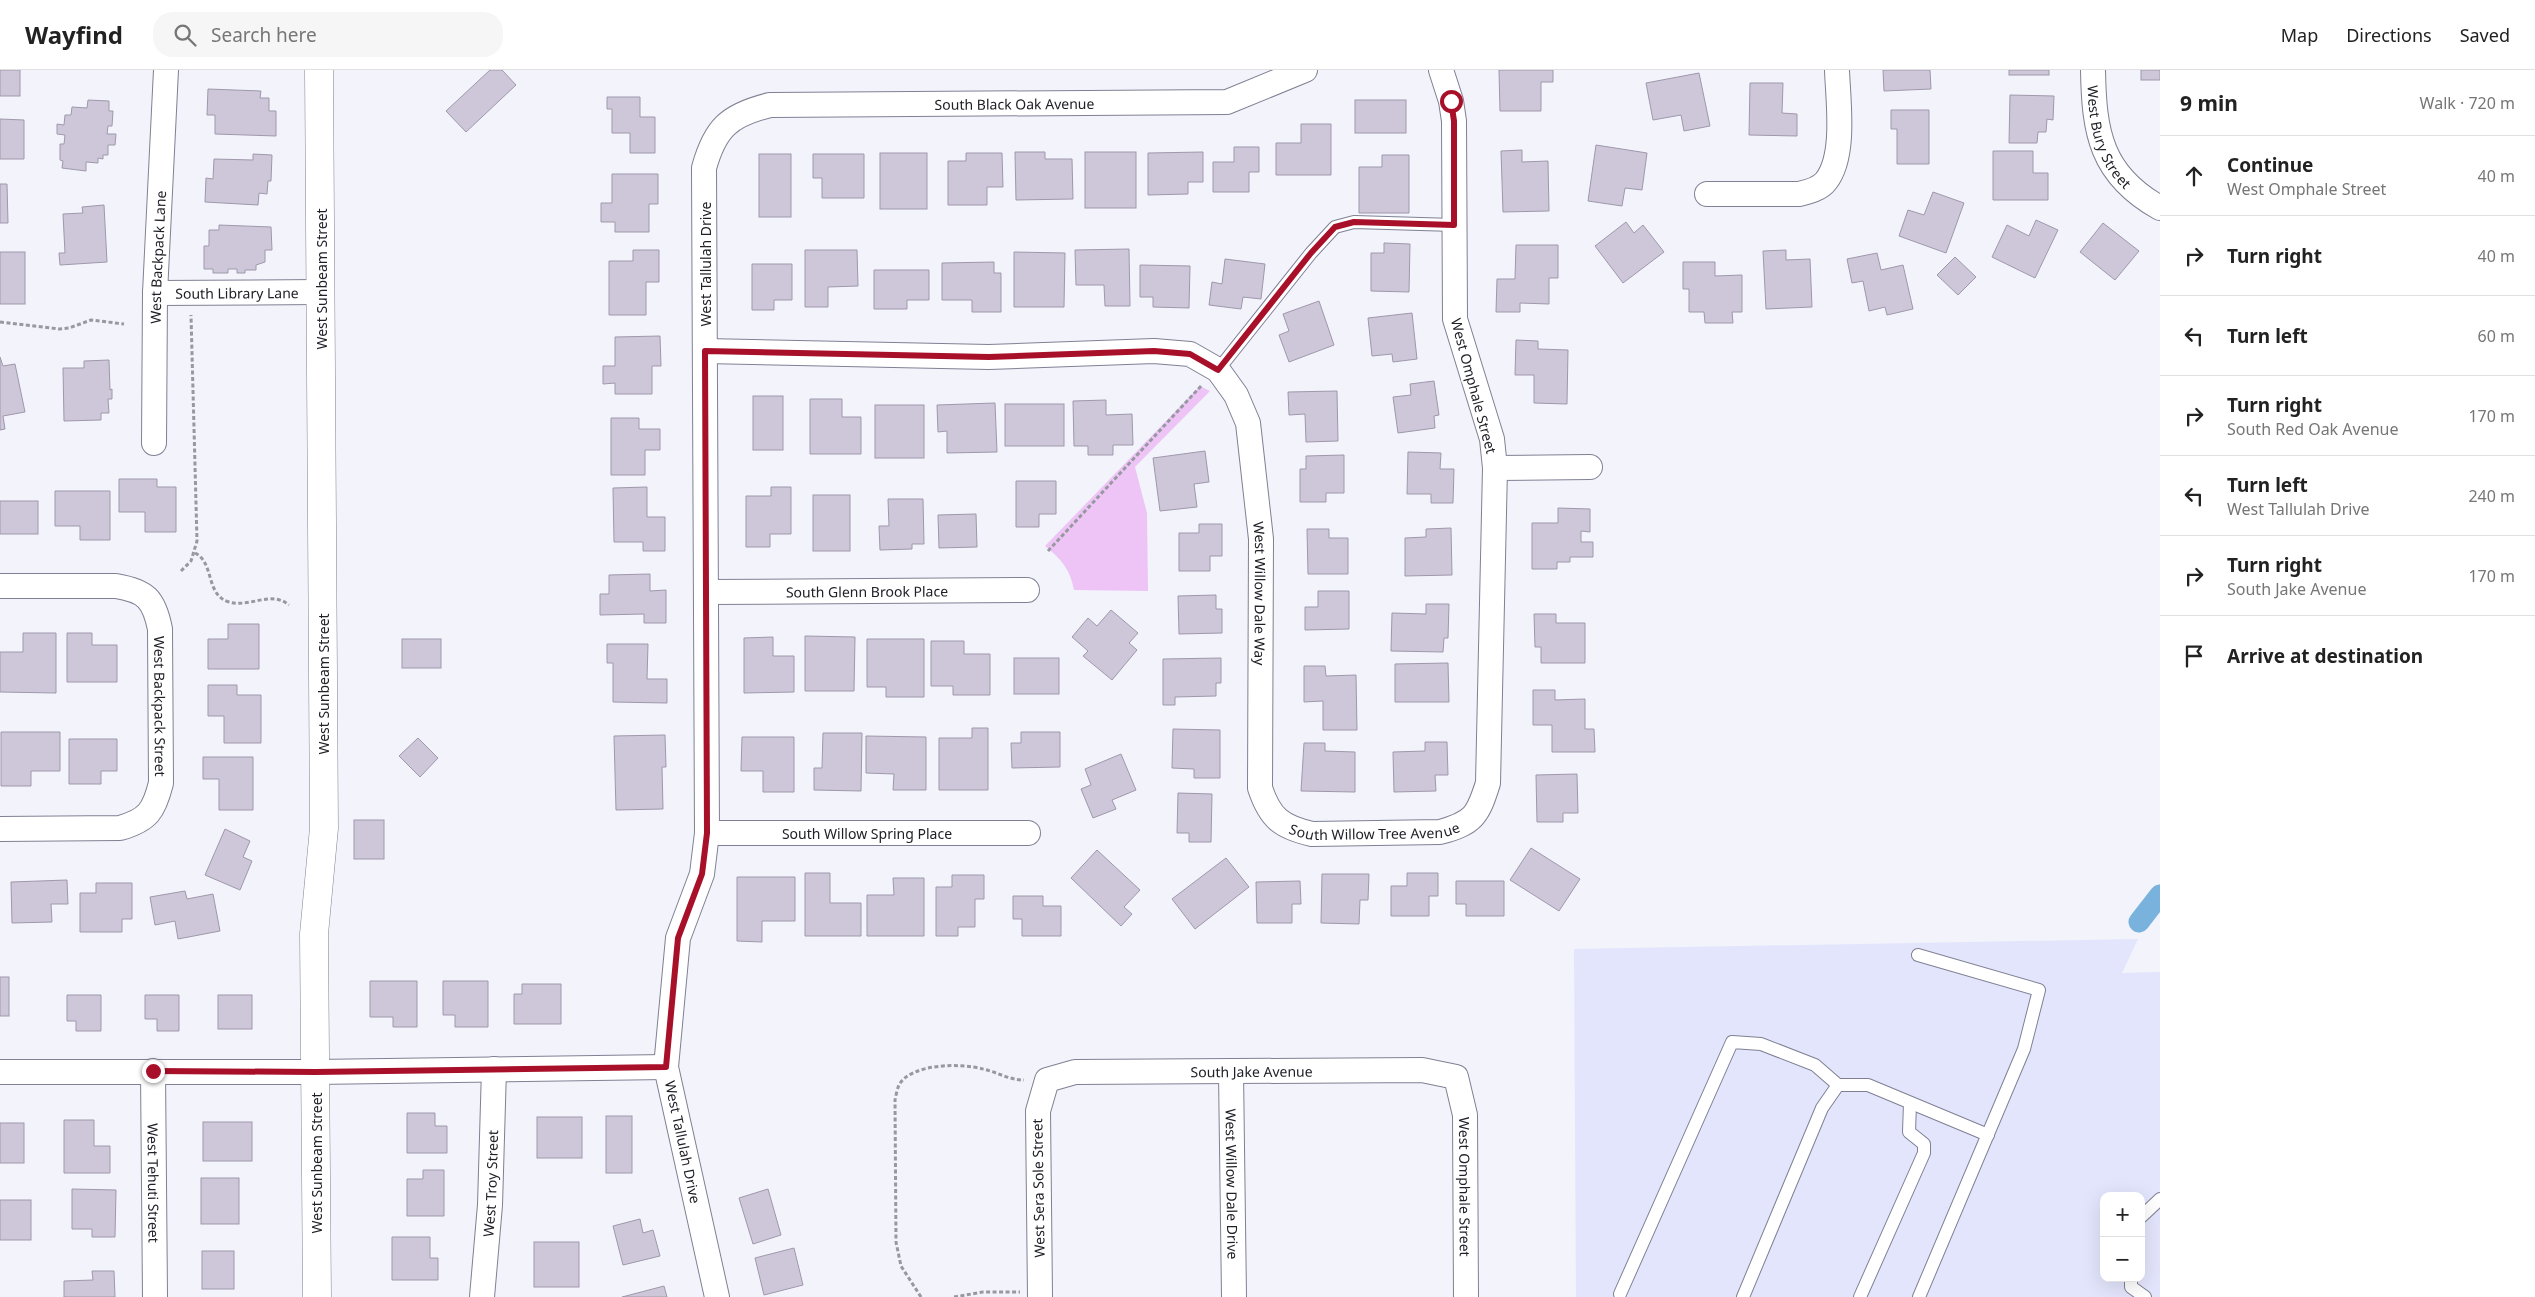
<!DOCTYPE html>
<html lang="en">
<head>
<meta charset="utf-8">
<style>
  :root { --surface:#fff; --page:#f6f6f6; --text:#222; --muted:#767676; --line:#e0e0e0 }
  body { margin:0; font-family:"Noto Sans",sans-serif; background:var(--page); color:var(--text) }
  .controls { position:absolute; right:15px; bottom:15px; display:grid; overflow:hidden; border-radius:10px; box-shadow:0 5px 20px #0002 }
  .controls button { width:45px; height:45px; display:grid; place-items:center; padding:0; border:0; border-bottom:1px solid var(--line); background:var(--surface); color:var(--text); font:25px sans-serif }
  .stop { position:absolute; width:15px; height:15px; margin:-11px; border:4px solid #a80f29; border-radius:50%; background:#fff }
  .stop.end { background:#a80f29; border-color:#fff; box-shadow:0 1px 5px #0008 }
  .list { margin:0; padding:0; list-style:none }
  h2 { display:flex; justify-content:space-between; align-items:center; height:65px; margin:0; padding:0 20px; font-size:21px }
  h2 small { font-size:16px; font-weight:400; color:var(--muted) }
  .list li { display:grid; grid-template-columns:32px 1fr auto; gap:15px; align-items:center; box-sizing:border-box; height:80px; padding:0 20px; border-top:1px solid var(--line) }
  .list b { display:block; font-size:19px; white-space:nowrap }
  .list p { margin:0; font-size:16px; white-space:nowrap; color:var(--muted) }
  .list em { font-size:16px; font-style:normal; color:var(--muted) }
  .icon { flex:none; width:28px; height:28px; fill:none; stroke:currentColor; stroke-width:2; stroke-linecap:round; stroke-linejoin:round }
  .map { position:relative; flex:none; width:2160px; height:1227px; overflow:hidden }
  header { display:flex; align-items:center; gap:30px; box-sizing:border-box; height:70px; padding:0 25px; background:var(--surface); border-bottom:1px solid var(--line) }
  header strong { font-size:24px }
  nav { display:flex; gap:28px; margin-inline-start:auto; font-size:18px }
  .search { width:350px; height:45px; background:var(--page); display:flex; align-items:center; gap:12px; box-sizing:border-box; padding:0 18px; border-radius:20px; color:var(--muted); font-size:19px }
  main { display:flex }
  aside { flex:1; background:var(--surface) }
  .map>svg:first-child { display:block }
  .built { fill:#e3e5fc; fill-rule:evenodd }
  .green { fill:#eec4f6 }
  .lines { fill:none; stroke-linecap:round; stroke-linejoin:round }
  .canal { stroke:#79b2dd; stroke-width:21 }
  .building { fill:#cec7da; stroke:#9f98ab }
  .lane-casing { stroke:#7f8093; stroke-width:14 }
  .street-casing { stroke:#7f8093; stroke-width:26 }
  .secondary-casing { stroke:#7f8093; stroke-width:29 }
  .path { stroke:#9798a0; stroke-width:3; stroke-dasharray:4 2.5; stroke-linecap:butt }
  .lane { stroke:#fff; stroke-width:12 }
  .street { stroke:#fff; stroke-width:24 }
  .secondary { stroke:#fff; stroke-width:28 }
  .route { stroke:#a80f29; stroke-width:6 }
  .labels { text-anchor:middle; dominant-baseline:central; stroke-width:4.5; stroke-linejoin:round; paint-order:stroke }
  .street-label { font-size:14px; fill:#202028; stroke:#fff }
</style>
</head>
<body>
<header>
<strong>Wayfind</strong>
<div class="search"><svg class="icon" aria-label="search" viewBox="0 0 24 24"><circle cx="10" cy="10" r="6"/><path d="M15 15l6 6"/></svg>Search here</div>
<nav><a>Map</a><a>Directions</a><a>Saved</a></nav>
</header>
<main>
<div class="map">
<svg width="2160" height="1227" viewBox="0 0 2160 1227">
  <rect width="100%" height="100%" fill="#f2f3fb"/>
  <path class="built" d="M2138,869L2122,903L2160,902V1227H1576L1574,879ZM2104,1126H2141V1208H2104Z"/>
  <path class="green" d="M1200,316L1210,321L1135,397L1147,443L1148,521L1074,520C1070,499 1062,490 1045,476Z"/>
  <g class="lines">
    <path class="canal" d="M2139,852L2160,825"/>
  </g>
  <g class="building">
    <rect x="0" y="0" width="20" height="26"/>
    <path d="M490,0H502L516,15L466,62L446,41Z"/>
    <path d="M1499,0H1553V12H1541V41H1500Z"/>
    <path d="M1883,0H1930L1931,19L1884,21Z"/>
    <rect x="2009" y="0" width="40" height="5"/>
    <rect x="2141" y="0" width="19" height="10"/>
    <path d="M1699,3L1710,56L1684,61L1681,45L1653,50L1646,13Z"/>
    <path d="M1750,13H1783L1782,43L1797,44V66L1749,65Z"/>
    <path d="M208,19L261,21L260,28H269V41H276V66L215,64V45H207Z"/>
    <path d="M2010,25L2054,26L2053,50L2047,49L2046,62H2038L2037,73H2009Z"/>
    <path d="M607,27H640V47H655V83H630V63H612V39H607Z"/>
    <path d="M88,30L109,31V41H113L112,56H108L107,64H116L115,75H108V85H103V89L98,88V93L86,92V101L62,98L63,91L60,90V74H64L65,65L57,64V54L64,55L65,45H71L72,37L87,38Z"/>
    <rect x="1355" y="30" width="51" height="33"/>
    <path d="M1891,40H1929V94H1897V59H1891Z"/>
    <path d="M0,49L24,50V89H0Z"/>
    <path d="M1301,54H1331V105H1276V73H1301Z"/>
    <path d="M1596,75L1647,83L1642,120L1625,118L1622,136L1588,131Z"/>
    <path d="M1234,77H1259V102H1249V122H1213V92H1234Z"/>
    <path d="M1522,80V92L1548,91L1549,141L1503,142L1501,81Z"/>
    <path d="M1993,81H2033V103H2048V130H1993Z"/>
    <path d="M1015,82H1045V89H1072L1073,129L1016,130Z"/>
    <rect x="1085" y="82" width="51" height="56"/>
    <path d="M1203,82V112H1188V124L1148,125V83Z"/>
    <rect x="880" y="83" width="47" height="56"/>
    <path d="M966,83H1002L1003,117H987V135H948V91H966Z"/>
    <path d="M253,84L272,85L271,111H268L267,124L259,123L258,135L205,132L206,108L213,109L214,89L253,90Z"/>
    <rect x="759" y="84" width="32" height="63"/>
    <path d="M813,84H864V128H822V108H813Z"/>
    <path d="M1382,85H1409V143H1359V97H1382Z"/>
    <path d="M612,104H658V134H649V162H615V152H601V133H612Z"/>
    <path d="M0,114H7L8,153H0Z"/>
    <path d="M1933,122L1964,133L1946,183L1899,166L1908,140L1924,145Z"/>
    <path d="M104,135L107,192L60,195L59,183H65L63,144L83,143L82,137Z"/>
    <path d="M2036,150L2058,160L2035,208L1992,187L2007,155L2029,166Z"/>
    <path d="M1626,152L1634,163L1643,155L1664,182L1623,213L1595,176Z"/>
    <path d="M2103,153L2139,181L2115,210L2080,182Z"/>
    <path d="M219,155L271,157L272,180H265V192L256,195V200H245V203H237V199H228V203H213V199H204V176H209V160H219Z"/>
    <path d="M1384,173L1410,174L1409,222L1371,221V183H1384Z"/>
    <path d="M1516,175H1558V208H1549V234L1520,233V242H1496L1497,209H1515Z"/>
    <path d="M1129,179L1130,236H1105L1104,215H1076L1075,180Z"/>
    <path d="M633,180H659V212H646V245H609V191H633Z"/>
    <path d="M805,180H857L858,216L828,217V237H805Z"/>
    <path d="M1786,180V190L1810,189L1812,237L1766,239L1763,181Z"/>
    <rect x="0" y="182" width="25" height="52"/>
    <path d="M1014,182L1065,183L1064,237H1014Z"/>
    <path d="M1877,183L1881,200L1903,195L1913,239L1887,245L1885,237L1869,241L1863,211L1852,213L1847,189Z"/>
    <path d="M1955,187L1976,207L1958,225L1937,205Z"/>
    <path d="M1225,189L1265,194L1261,229L1243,227L1241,239L1209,235L1212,212L1222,214Z"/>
    <path d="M994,192V203H1001V242H972V230H942V193Z"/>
    <path d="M1683,192H1715V206L1742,205V242H1732L1733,253H1705L1704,242H1689V219H1683Z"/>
    <path d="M752,194H792V230H774V240H752Z"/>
    <path d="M1140,195L1190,196L1189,238L1153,237V227H1140Z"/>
    <path d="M874,200H929V230H907V239H874Z"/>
    <path d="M1319,231L1334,275L1289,292L1279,265L1289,261L1283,244Z"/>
    <path d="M1412,243L1417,289L1393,292L1392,284L1372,286L1368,248Z"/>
    <path d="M660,266L661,296H652V324H615V313L603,314V296H615V267Z"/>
    <path d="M1516,270L1538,271V279L1568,280L1567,334L1534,333V305H1515Z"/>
    <path d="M0,287L3,296L15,294L25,342L3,346L5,359L0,360Z"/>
    <path d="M109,290L110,320L112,319V329H108L109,343H101V350L64,351L63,298H84V291Z"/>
    <path d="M1434,311L1439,345L1434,346L1435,358L1398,363L1393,327L1411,325L1410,314Z"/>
    <path d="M1337,321L1338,371L1306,372L1305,344L1289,345L1288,322Z"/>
    <rect x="753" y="326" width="30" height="54"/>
    <path d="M810,329H842V347H861V384H810Z"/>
    <path d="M1106,330V345L1132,344L1133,375H1113V385H1088V376H1074L1073,331Z"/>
    <path d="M995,333L997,382L947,383V361L938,362L937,335Z"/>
    <rect x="1005" y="334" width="59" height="42"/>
    <rect x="875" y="335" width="49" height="53"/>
    <path d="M611,348H639V359H660V380H645V405H611Z"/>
    <path d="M1205,381L1209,412L1194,414L1197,437L1160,441L1153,388Z"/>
    <path d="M1408,382L1441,383L1440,399H1454L1453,433H1431V424H1407Z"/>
    <path d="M1344,385V423H1326V432H1300V399H1306V386Z"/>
    <path d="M119,409H157V417H176V462H145V442H119Z"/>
    <path d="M1016,411H1056V444H1039V457H1016Z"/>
    <path d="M647,417V447H665V481H643V472H614L613,418Z"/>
    <path d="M771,417H791V464H770V477H746V426H771Z"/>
    <path d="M55,421H110V470H80V456H55Z"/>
    <rect x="813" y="425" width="37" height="56"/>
    <path d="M888,429H923L924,474H912V479L880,480L879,456H889Z"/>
    <rect x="0" y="431" width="38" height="33"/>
    <path d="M1558,438L1590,439V462L1581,461V472H1593V487H1570V492H1557V499H1532V453H1558Z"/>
    <path d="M976,444L977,477L939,478L938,445Z"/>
    <path d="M1199,454H1222V486H1210V501H1179V463H1199Z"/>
    <path d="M1451,458L1452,505L1405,506V468L1426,467V459Z"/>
    <path d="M1307,459H1329V468H1348V504H1308Z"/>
    <path d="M650,504V521L666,520V553H644V544L600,545V524H609V505Z"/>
    <path d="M1318,521H1349V559L1305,560V537H1318Z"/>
    <path d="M1216,525V539H1222V563L1179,564L1178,526Z"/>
    <path d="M1426,534H1449L1448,568H1444L1443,582L1391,581L1392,543L1426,544Z"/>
    <path d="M1111,540L1138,563L1129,573L1137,580L1112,610L1083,586L1088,581L1072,567L1088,548L1097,556Z"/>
    <path d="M1534,544H1556V553H1585V593H1541V577H1535Z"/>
    <path d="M228,554H259V599H208V569H228Z"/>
    <path d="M23,563H56V623L0,622V582H23Z"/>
    <path d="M67,563H92V575H117V612H67Z"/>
    <path d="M805,566L855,567L854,621H805Z"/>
    <path d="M773,567V586H794V622L744,623V568Z"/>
    <rect x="402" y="569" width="39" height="29"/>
    <path d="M867,569H924V627H886V617H867Z"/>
    <path d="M931,571H964V584H990V625H953V616H931Z"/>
    <path d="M607,574H648L647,609H667V633L613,632V593H607Z"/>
    <rect x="1014" y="588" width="45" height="36"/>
    <path d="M1221,588V613H1216V626L1175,627V635H1163V589Z"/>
    <path d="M1448,593L1449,632H1395V594Z"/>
    <path d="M1304,596H1325L1326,606L1356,605L1357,660H1323V631L1304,632Z"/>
    <path d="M208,615H237V625H261V673H224V646H208Z"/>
    <path d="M1533,620H1555V630L1585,629V659H1594L1595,682H1552V655H1533Z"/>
    <path d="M972,658H988V720H939V668H972Z"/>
    <path d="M1173,659L1220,660V708H1194V699L1172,698Z"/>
    <path d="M1,662H60V701H31V716H1Z"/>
    <path d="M1021,662H1060V697L1012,698L1011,673H1021Z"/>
    <path d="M823,663H862L861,721L814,720V698H822Z"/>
    <path d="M665,665L666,697H662L663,739L616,740L614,666Z"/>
    <path d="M866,666L926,667V720H893L894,704L866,703Z"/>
    <path d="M742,667H794V722H763V701H741Z"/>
    <path d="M418,668L438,688L420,707L399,686Z"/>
    <path d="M69,669H117V701H101V714H69Z"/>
    <path d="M1425,672H1447L1448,705H1435L1436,721L1394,722L1393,682L1425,681Z"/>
    <path d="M1304,673H1325V681L1355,682V722L1301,721Z"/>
    <path d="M1121,684L1136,720L1112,730L1116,739L1093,748L1081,719L1091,715L1085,699Z"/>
    <path d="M203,687H253V740H219V709H203Z"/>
    <path d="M1577,704L1578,743H1563V752H1537L1536,705Z"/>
    <path d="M1178,723L1212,724L1211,772H1189V763H1177Z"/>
    <rect x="354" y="750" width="30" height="39"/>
    <path d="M225,759L250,771L243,787L252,791L240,820L205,805Z"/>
    <path d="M1531,778L1580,809L1559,841L1510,810Z"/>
    <path d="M1097,780L1140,820L1124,837L1132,844L1121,856L1071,808Z"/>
    <path d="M1226,788L1249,817L1195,859L1172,829Z"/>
    <path d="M805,803H830V833H861V866H805Z"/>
    <path d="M1407,803H1438V826H1429V846H1391V816H1407Z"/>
    <path d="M1322,804H1369L1368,830H1360L1359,854L1321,853Z"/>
    <path d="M952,805H984V829H975V857H958V866H936V817H952Z"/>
    <path d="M737,807H795V851H762V872L737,871Z"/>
    <path d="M893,808H924V866H867V825H894Z"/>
    <path d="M67,810L68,834H51L52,852L12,853L11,812Z"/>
    <path d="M1300,811L1301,834H1292V853H1257L1256,812Z"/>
    <path d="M1456,811H1504V846H1466V834H1456Z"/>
    <path d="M96,813H132V849H122V862H80V823H96Z"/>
    <path d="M185,821L187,829L213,824L220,861L178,869L175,851L155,855L150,827Z"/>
    <path d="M1013,826H1043V836H1061V866H1022V849H1013Z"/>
    <rect x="0" y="907" width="9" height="39"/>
    <path d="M370,911H417V957H393V947H370Z"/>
    <path d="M443,911H488V957H455V945H443Z"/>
    <path d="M522,914H561V954H514V924H522Z"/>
    <path d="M67,925H101V961H76V951H67Z"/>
    <path d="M145,925H179V961H157V949H145Z"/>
    <rect x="218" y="925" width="34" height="34"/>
    <path d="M407,1043H435V1056H447V1083H407Z"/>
    <rect x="606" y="1046" width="26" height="57"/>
    <rect x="537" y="1047" width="45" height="41"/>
    <path d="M64,1050H94V1076H110V1103H64Z"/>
    <rect x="203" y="1052" width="49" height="39"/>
    <rect x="0" y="1053" width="24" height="40"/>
    <path d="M423,1100H444V1146H407V1109H423Z"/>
    <rect x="201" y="1108" width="38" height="46"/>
    <path d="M72,1119L116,1120L115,1167H92V1159H72Z"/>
    <path d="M768,1119L781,1165L753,1174L739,1128Z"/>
    <rect x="0" y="1130" width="31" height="40"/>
    <path d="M640,1149L643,1163L653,1160L660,1186L623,1195L613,1156Z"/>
    <path d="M392,1167H430V1188H438V1210H392Z"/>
    <rect x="534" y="1172" width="45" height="45"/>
    <path d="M794,1178L803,1215L764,1225L755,1188Z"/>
    <rect x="202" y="1181" width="32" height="38"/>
    <path d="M92,1201H114L115,1227H64V1211L93,1210Z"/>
    <path d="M664,1216L667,1227H622Z"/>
  </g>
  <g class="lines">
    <g class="lane-casing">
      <g id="lane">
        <path d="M1218,300L1311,183L1335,157L1354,152L1454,155"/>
        <path d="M1918,885L2039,920L2024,979L1919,1227"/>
        <path d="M2141,1147L2160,1129"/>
        <path d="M2131,1208V1217L2145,1227"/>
        <path d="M1620,1224L1732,972L1761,974L1815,995L1838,1015"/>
        <path d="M1743,1227L1822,1038L1838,1015H1868L1988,1065"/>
        <path d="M1860,1227L1924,1083V1074L1909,1062L1910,1033"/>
      </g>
    </g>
    <g class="street-casing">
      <g id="street">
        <path id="s1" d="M2093,0C2094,63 2101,105 2160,138"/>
        <path d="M1707,124H1799C1808,122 1820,119 1826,111C1846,86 1838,30 1837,0"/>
        <path id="s2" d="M155,223L321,222"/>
        <path id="s3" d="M705,281L989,287L1154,281L1190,284L1218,300L1236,325L1248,353L1261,469L1260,718C1270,748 1281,757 1312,764L1440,762C1474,753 1478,745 1488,713L1495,398L1492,369L1455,249L1454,51L1451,31L1441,0"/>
        <path id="s4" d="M154,373L155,223L166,0"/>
        <path d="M1495,398L1590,397"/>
        <path id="s5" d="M0,516H116C146,521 154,529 160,559L161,713C154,741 148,750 120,758L0,759"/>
        <path id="s6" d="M706,522L1027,520"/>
        <path id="s7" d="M707,763H1028"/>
        <path id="s8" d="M153,1001L155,1227"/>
        <path d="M0,1002H315L666,997"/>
        <path id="s9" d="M1231,1002L1234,1227"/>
        <path id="s10" d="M482,1227L490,1135L494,999"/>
        <path id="s11" d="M717,1227L666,997L678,868L702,804L707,763L704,98C715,58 729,45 770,35L1227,32L1305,0"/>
        <path id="s12" d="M1040,1227L1038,1041L1047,1010L1075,1002L1422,1000L1456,1007L1465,1045L1466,1227"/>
      </g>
    </g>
    <g class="secondary-casing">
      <path id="secondary" d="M317,1227L314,864L324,758L319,0"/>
    </g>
    <g class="path">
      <path d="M0,252L59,259L69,258L91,250L124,254"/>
      <path d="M1048,481L1202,315"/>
      <path d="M195,483C215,493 205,525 229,532C250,538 271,520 289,535"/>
      <path d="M181,501L191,491L197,471L191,245"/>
      <path d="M921,1227L901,1196L896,1172L895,1030C896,1026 897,1019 899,1015C911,993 962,993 983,999C997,1002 1009,1010 1024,1010"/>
      <path d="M954,1227L983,1222H1020"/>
    </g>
    <use href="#lane" class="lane"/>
    <use href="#street" class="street"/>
    <use href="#secondary" class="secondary"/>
  </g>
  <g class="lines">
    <path class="route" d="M153,1001L315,1002L666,997L678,868L702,804L707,763L705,281L989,287L1154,281L1190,284L1218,300L1311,183L1335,157L1354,152L1454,155V51L1451,31"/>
  </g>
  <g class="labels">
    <g class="street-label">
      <text stroke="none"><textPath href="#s11" startOffset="1482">South Black Oak Avenue</textPath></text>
      <text stroke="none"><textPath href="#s1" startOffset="70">West Bury Street</textPath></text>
      <text stroke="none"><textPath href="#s4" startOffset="186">West Backpack Lane</textPath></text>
      <text transform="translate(705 194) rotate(-90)">West Tallulah Drive</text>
      <text transform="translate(321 209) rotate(-90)">West Sunbeam Street</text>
      <text stroke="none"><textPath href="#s2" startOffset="82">South Library Lane</textPath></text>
      <text transform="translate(1474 316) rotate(75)">West Omphale Street</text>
      <text stroke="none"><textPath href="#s6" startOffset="161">South Glenn Brook Place</textPath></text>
      <text stroke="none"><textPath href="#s3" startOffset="750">West Willow Dale Way</textPath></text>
      <text transform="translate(323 614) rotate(-90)">West Sunbeam Street</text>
      <text stroke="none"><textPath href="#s5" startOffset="261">West Backpack Street</textPath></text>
      <text stroke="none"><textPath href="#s3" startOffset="1081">South Willow Tree Avenue</textPath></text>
      <text stroke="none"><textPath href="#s7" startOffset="160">South Willow Spring Place</textPath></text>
      <text stroke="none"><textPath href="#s12" startOffset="424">South Jake Avenue</textPath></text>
      <text transform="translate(683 1072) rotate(78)">West Tallulah Drive</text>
      <text transform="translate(316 1093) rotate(-90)">West Sunbeam Street</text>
      <text stroke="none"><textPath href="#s10" startOffset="114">West Troy Street</textPath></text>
      <text stroke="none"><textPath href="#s8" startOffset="112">West Tehuti Street</textPath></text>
      <text stroke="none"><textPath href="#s9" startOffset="112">West Willow Dale Drive</textPath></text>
      <text stroke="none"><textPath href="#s12" startOffset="740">West Omphale Street</textPath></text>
      <text transform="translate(1038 1118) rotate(-91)">West Sera Sole Street</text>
    </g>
  </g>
</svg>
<div class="controls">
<button>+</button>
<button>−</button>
</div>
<div class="stop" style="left:1451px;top:31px"></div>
<div class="stop end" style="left:153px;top:1001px"></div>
</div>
<aside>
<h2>9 min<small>Walk · 720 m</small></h2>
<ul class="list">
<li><svg class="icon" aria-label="ahead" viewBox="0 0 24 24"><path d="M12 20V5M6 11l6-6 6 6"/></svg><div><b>Continue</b><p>West Omphale Street</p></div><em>40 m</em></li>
<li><svg class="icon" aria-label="right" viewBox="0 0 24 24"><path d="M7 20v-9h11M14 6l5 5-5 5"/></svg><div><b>Turn right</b></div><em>40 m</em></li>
<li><svg class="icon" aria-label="left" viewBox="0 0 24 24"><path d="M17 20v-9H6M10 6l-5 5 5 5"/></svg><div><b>Turn left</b></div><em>60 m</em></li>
<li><svg class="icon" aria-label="right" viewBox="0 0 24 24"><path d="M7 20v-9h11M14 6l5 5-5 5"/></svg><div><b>Turn right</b><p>South Red Oak Avenue</p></div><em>170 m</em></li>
<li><svg class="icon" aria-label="left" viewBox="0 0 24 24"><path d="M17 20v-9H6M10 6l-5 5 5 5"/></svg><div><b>Turn left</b><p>West Tallulah Drive</p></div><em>240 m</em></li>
<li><svg class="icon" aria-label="right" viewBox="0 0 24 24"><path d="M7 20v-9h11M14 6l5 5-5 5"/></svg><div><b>Turn right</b><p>South Jake Avenue</p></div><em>170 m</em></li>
<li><svg class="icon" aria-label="arrive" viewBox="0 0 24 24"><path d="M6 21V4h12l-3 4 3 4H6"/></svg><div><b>Arrive at destination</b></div></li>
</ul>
</aside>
</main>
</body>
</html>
